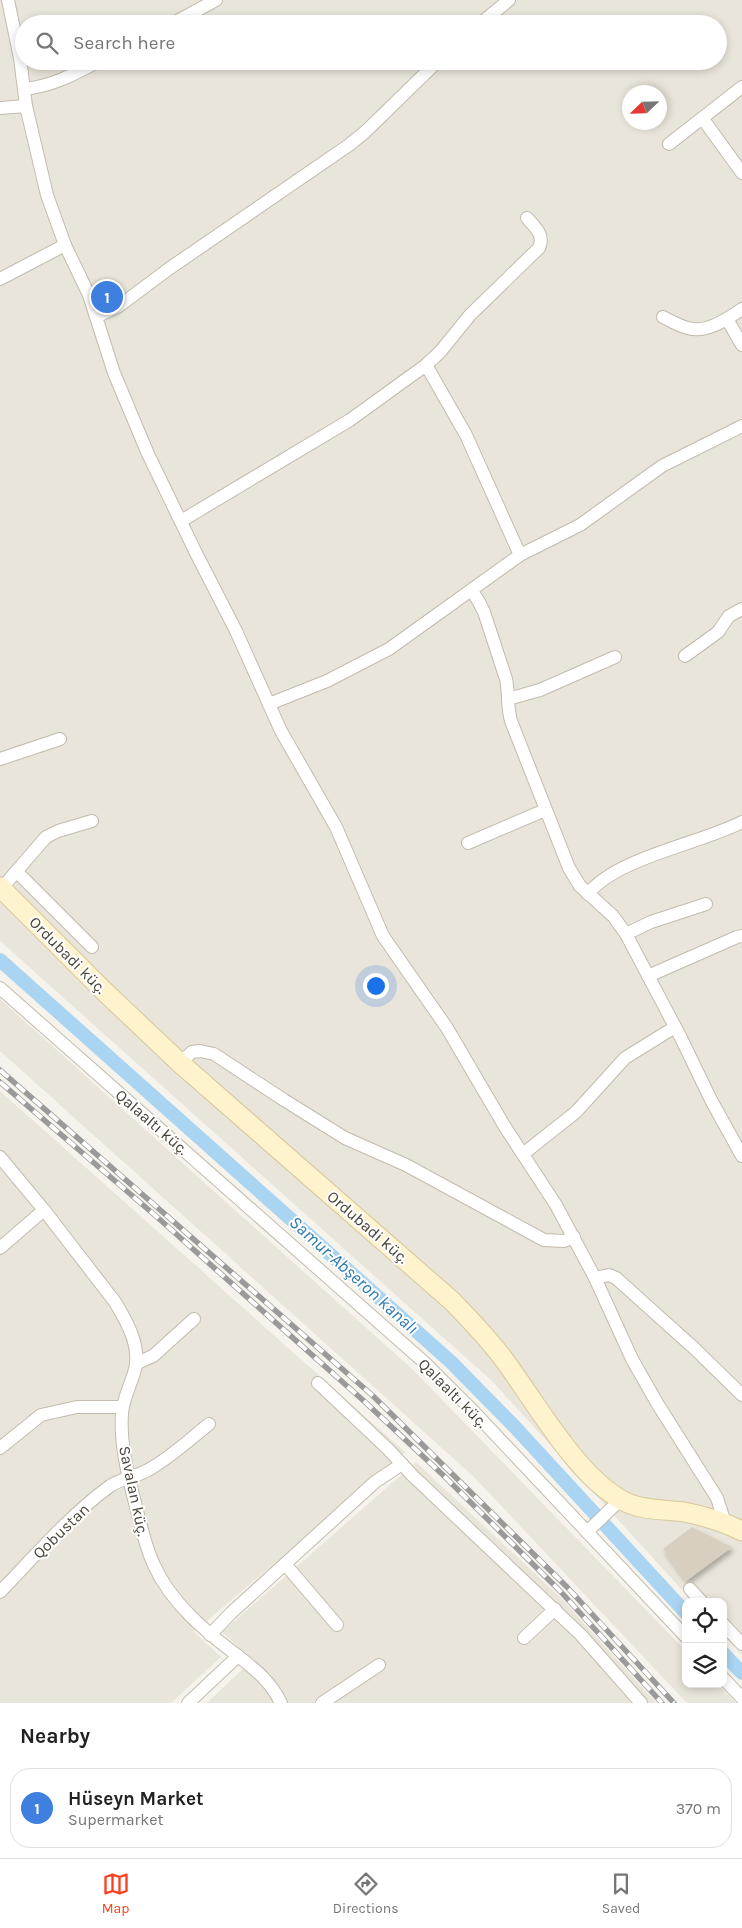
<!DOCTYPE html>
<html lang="en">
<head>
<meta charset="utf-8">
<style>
  :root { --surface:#fff; --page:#f2f2f2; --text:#222; --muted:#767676; --line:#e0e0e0; --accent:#fc3f1d }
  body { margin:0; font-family:Karla,sans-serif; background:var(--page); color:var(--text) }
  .controls { position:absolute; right:15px; bottom:15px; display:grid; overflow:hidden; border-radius:10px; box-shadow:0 2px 8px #0003 }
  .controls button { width:45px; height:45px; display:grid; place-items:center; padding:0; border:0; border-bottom:1px solid var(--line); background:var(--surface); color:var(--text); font:25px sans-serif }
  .compass { position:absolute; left:622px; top:85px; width:45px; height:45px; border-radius:50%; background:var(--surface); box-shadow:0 2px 8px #0003; rotate:247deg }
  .you { position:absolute; left:375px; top:985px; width:18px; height:18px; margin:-12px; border:4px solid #fff; border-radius:50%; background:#1a73e8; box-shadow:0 0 0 8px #1a73e833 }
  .badge { display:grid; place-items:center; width:32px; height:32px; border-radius:50%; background:var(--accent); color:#fff; font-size:16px; font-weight:700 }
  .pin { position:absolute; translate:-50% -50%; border:2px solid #fff; box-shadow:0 1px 5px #0006 }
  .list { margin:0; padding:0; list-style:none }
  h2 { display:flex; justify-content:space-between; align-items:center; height:65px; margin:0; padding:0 20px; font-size:21px }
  h2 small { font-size:16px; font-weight:400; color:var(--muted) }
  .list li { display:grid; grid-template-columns:32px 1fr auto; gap:15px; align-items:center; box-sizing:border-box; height:80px; margin:0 10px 10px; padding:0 10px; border:1px solid var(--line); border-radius:20px }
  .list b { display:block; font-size:19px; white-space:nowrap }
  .list p { margin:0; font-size:16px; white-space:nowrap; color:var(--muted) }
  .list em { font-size:16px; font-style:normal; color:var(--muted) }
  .icon { flex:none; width:28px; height:28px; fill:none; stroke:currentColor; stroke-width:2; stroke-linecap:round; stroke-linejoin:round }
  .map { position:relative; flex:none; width:742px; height:1703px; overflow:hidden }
  .search { position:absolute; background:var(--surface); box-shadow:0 2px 8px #0003; left:15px; right:15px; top:15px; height:55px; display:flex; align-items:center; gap:12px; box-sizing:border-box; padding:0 18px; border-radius:28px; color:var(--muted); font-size:19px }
  .sheet { height:155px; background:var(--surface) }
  nav { display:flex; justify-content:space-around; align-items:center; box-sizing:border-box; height:70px; border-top:1px solid var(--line); background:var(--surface); font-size:14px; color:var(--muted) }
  nav a { display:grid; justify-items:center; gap:2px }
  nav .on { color:var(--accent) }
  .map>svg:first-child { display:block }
  .residential { fill:#eae5da; fill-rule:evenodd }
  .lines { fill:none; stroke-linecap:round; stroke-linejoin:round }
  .canal { stroke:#a9d4f2; stroke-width:14 }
  .building { fill:#d8cfc1; filter:url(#shadow) }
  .street-casing { stroke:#c2bbae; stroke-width:14 }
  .secondary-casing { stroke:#d6c79b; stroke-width:21 }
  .street { stroke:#fff; stroke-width:12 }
  .secondary { stroke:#fff3cd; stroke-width:19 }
  .rail-casing { stroke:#9a9a9a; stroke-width:5.5 }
  .rail { stroke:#fff; stroke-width:4; stroke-dasharray:11; stroke-linecap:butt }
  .labels { text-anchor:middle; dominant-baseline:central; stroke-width:4; stroke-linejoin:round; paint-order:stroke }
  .street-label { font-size:16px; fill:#4b4439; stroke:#fff }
  .water-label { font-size:18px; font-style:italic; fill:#2e7ab2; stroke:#fff }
</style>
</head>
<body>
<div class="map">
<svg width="742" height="1703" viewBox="0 0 742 1703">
  <defs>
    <filter id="shadow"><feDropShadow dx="2.5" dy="4" stdDeviation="2.5" flood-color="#0004"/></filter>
  </defs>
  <rect width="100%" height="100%" fill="#f6f3ec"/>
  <g class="residential">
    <path d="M0,0H742V1655L723,1635V1602H693L493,1382L0,941ZM24,24H718V61H24ZM630,92H660V122H630Z"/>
    <path d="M0,999L412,1369L686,1651V1684H718L736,1703H687L473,1476L0,1051Z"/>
    <path d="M0,1091L405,1452L194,1632L221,1657L171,1703H0Z"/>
    <path d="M416,1462L563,1600L656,1703H207L252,1660L222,1632Z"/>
  </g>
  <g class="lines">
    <g class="canal">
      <path d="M0,960L451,1362L514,1426L686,1613"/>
      <path d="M723,1653L742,1673"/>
    </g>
  </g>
  <path class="building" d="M692,1527L732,1547L686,1581L663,1549Z"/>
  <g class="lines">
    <g class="street-casing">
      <g id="street">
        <path d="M8,0L20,58L26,106L47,195L65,245L89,295L114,373L148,454L196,553L236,631L281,731L336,827L383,936L447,1028L505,1127L556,1205L595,1278L632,1359L657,1403L717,1498L725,1523"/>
        <path d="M172,24L216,0"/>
        <path d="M480,24L509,0"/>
        <path d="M25,89C55,85 72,75 99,61"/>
        <path d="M0,108L26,106"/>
        <path d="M703,119L742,173"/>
        <path d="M669,144L742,87"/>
        <path d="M0,279L65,245"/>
        <path d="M98,316L119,306L170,268L349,145L365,132L438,61"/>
        <path d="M663,317C671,321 679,326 688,328C706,334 727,319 742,309"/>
        <path d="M727,319L742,345"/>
        <path d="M426,365L466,435L520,555"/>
        <path d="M181,521L350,420L426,365L440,352L470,315L539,248C545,235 535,227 527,218"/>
        <path d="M472,591L479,602L484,612L506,679C509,693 507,707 511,721L569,868L580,886L613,916L626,934L681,1038L711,1100L742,1156"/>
        <path d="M685,656L718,632L729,616L742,609"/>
        <path d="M508,699L540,690L615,657"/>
        <path d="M269,704L327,681L389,649L520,555L580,525L662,466L742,426"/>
        <path d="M0,759L60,739"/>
        <path d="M468,843L545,810"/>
        <path d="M17,872L92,947"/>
        <path d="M1,889L46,837L58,831L92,821"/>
        <path d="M588,894C616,858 699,844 742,822"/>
        <path d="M626,934L651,922L706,904"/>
        <path d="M648,976L737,937L742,936"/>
        <path d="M0,988L425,1363L475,1413L686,1637"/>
        <path d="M180,1063L192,1052L200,1051L214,1054L284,1100L345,1138L406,1165L544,1240L564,1241L574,1237"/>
        <path d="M523,1154L576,1112L625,1058L675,1027"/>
        <path d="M0,1157L44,1210L115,1302C128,1323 142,1349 134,1373C130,1386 123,1400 122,1413C120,1442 127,1472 134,1499C140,1521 144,1544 154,1565C171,1603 205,1631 238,1656"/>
        <path d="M0,1248L44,1210"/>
        <path d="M595,1278L609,1275L616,1278L695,1349L742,1395"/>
        <path d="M137,1363L153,1356L194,1319"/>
        <path d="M318,1383L388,1449L412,1475L581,1635L641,1703"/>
        <path d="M0,1448L41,1415L77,1407H122"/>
        <path d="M587,1532L620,1500"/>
        <path d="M285,1564L337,1625"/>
        <path d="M690,1589L702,1602"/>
        <path d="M0,1592C35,1556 69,1516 110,1486C122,1478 136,1477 148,1470C170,1458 189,1440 209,1424"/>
        <path d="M723,1624L742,1644"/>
        <path d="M210,1635L231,1613L375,1482L402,1464"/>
        <path d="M524,1638L555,1609"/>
        <path d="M723,1678L742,1698"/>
        <path d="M188,1703L238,1656C256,1670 271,1682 281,1703"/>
        <path d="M322,1703L379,1665"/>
      </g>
    </g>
    <g class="secondary-casing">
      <path id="secondary" d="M0,887L105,992L180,1063L452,1301C470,1320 489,1339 505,1361C536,1403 574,1471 618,1498C638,1511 662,1509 684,1512C705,1516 724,1522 742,1531"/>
    </g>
    <use href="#street" class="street"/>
    <use href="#secondary" class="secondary"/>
    <g class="rail-casing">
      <g id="rail">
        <path d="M0,1070L372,1395L567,1587L674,1703"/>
        <path d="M0,1082L157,1217L365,1402L443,1475L561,1592L662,1703"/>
      </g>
    </g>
    <use href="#rail" class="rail"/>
  </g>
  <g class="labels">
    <g class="street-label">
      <text transform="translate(68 955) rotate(45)">Ordubadi küç.</text>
      <text transform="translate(152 1122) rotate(41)">Qalaaltı küç.</text>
      <text transform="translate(368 1227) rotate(41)">Ordubadi küç.</text>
      <text transform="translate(453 1393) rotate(45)">Qalaaltı küç.</text>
      <text transform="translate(134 1491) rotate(78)">Savalan küç.</text>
      <text transform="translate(61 1531) rotate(-44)">Qobustan</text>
    </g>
    <g class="water-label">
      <text transform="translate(354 1275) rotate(42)">Samur-Abşeron kanalı</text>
    </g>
  </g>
</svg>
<div class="controls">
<button><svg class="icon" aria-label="locate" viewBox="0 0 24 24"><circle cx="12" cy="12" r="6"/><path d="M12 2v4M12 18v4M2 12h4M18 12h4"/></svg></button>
<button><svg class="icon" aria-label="layers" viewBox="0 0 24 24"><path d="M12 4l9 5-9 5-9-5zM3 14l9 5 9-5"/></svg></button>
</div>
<svg class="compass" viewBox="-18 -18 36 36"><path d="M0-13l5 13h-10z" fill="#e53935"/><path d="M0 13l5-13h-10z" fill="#767676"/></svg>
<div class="you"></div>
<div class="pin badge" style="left:107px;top:297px;background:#3f7fe0">1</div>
<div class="search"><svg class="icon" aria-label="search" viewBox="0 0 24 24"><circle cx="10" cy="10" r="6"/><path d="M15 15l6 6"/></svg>Search here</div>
</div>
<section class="sheet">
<h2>Nearby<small></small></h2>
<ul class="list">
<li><span class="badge" style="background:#3f7fe0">1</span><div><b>Hüseyn Market</b><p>Supermarket</p></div><em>370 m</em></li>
</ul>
</section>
<nav>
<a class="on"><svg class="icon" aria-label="map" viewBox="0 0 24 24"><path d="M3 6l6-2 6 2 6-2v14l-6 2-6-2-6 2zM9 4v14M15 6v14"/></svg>Map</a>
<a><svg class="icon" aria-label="directions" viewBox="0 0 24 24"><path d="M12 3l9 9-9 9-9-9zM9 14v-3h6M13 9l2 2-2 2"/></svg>Directions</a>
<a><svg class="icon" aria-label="saved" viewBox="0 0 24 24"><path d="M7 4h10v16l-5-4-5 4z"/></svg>Saved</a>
</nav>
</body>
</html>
